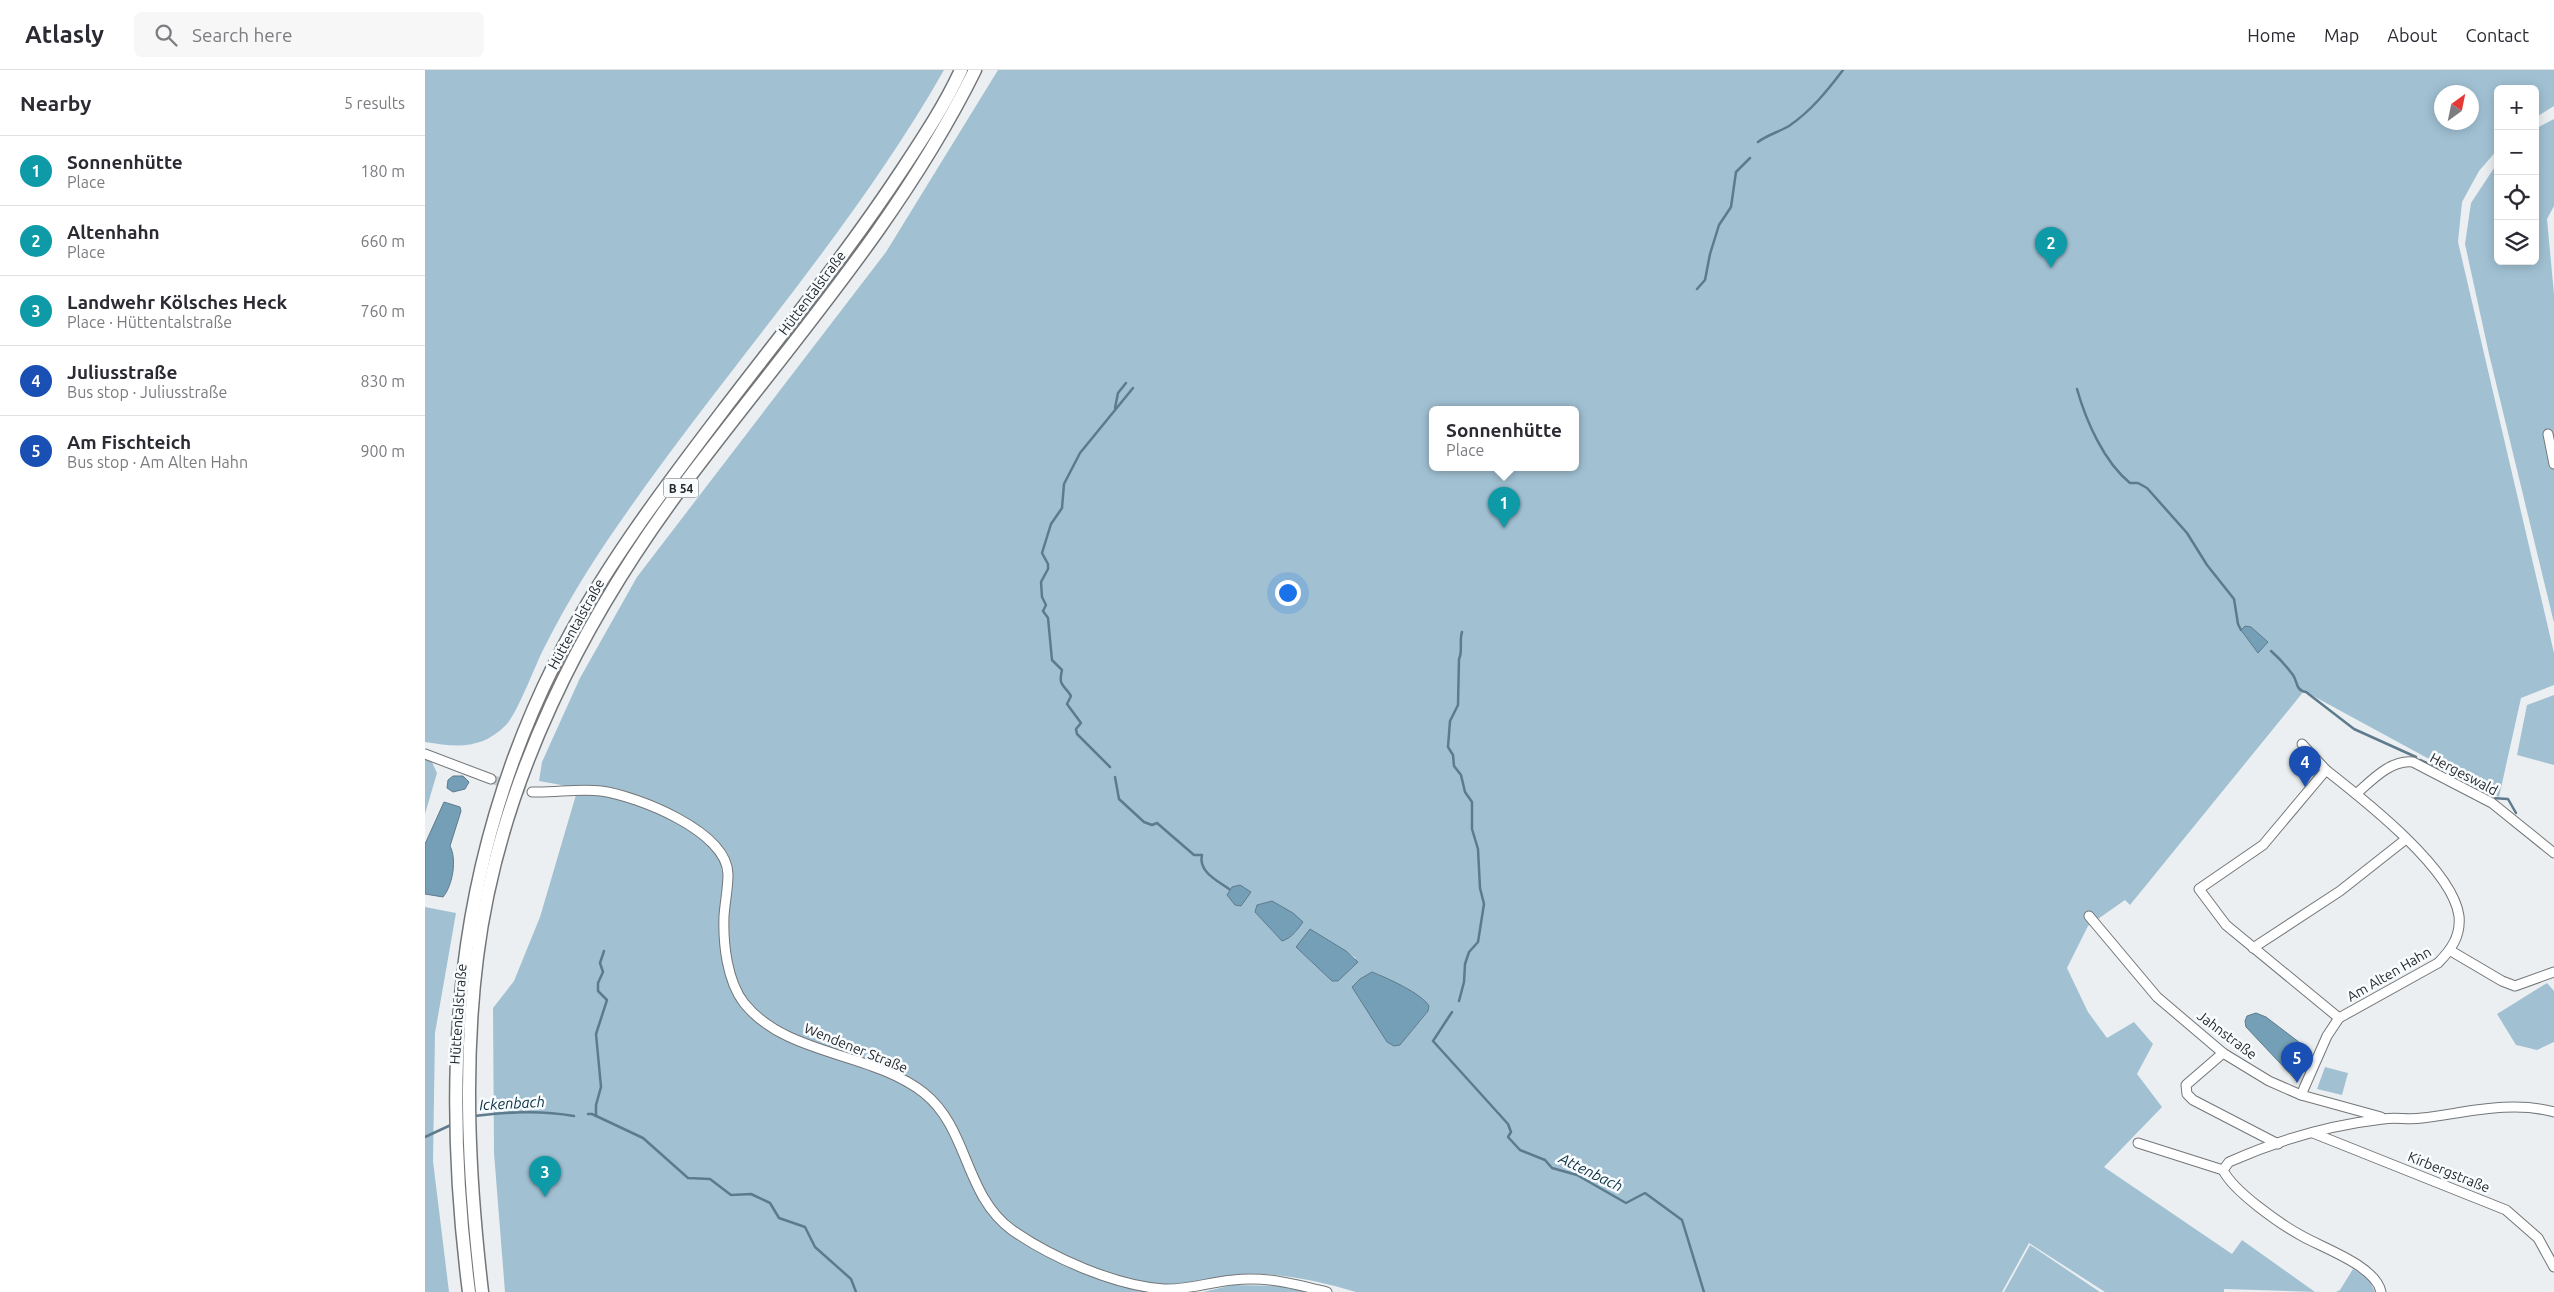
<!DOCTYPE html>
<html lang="en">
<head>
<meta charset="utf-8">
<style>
  :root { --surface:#fff; --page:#f7f7f7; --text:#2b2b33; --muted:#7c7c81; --line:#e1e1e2; --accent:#876300 }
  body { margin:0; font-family:Ubuntu,sans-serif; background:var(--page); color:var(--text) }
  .controls { position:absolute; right:15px; top:15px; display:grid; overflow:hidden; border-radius:8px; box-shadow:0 2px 12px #0003 }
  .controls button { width:45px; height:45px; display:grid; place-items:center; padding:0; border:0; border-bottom:1px solid var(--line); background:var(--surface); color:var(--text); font:25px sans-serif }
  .compass { position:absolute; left:2009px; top:15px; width:45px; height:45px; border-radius:50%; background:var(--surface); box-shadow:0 2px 12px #0003; rotate:33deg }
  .you { position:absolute; left:862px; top:522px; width:18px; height:18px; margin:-12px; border:4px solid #fff; border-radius:50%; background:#1a73e8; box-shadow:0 0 0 8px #1a73e833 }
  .badge { display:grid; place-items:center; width:32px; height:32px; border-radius:50%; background:var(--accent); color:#fff; font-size:16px; font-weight:700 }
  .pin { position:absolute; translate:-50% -41px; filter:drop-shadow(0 1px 2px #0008) }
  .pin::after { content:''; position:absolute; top:26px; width:18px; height:15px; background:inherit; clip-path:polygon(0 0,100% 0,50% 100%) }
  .popup { position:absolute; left:1004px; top:336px; width:150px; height:65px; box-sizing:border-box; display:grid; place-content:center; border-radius:8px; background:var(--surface); filter:drop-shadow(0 1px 4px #0005); font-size:16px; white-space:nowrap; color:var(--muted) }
  .popup b { font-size:19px; color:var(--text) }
  .popup::after { content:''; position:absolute; left:50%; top:100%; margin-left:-10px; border:10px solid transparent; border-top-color:var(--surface) }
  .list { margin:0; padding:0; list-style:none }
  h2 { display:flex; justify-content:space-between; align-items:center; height:65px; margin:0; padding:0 20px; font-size:21px }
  h2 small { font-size:16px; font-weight:400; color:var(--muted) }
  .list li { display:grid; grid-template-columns:32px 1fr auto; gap:15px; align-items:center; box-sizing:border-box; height:70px; padding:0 20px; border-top:1px solid var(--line) }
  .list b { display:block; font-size:19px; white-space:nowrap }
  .list p { margin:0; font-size:16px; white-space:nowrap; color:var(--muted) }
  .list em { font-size:16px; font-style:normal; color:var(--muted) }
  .icon { flex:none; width:28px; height:28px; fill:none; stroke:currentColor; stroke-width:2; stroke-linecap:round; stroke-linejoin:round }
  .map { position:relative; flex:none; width:2129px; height:1222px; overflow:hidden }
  header { display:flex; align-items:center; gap:30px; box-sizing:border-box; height:70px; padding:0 25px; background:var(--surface); border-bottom:1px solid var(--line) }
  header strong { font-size:24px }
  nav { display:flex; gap:28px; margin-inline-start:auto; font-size:18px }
  .search { width:350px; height:45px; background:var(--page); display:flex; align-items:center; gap:12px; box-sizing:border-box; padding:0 18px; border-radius:8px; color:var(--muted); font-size:19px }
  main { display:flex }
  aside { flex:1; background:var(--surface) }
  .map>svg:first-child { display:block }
  .green { fill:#a1c1d3; fill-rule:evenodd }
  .water { fill:#749fb7; stroke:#5d7b8c }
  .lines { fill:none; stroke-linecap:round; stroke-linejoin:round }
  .stream { stroke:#5d7b8c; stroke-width:2.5 }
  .minor-tunnel { stroke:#c4c7c9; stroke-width:9; stroke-dasharray:9 4.5; stroke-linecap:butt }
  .minor-casing { stroke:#737678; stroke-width:11 }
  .highway-casing { stroke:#737678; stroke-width:15 }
  .minor { stroke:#fff; stroke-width:9 }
  .highway { stroke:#fff; stroke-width:12 }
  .labels { text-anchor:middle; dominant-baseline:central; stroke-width:5; stroke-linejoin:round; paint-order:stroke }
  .shield { fill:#f9fcfe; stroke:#656768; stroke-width:1 }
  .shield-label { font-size:12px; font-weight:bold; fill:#262728 }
  .street-label { font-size:14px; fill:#262728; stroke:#f9fcfe }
  .water-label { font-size:15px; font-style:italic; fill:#0b3244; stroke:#f9fcfe }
</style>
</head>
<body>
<header>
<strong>Atlasly</strong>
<div class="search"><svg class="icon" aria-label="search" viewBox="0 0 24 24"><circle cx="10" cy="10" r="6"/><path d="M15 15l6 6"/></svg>Search here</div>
<nav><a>Home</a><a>Map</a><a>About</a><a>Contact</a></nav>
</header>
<main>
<aside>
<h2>Nearby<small>5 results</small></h2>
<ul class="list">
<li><span class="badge" style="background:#0f9aa8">1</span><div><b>Sonnenhütte</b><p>Place</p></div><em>180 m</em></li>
<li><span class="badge" style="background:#0f9aa8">2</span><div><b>Altenhahn</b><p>Place</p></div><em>660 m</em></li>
<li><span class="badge" style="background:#0f9aa8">3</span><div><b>Landwehr Kölsches Heck</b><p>Place · Hüttentalstraße</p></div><em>760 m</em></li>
<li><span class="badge" style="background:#1a4fb4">4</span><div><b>Juliusstraße</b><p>Bus stop · Juliusstraße</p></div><em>830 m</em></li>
<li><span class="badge" style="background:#1a4fb4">5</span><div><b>Am Fischteich</b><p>Bus stop · Am Alten Hahn</p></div><em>900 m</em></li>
</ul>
</aside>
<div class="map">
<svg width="2129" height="1222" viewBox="0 0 2129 1222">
  <rect width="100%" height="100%" fill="#eceff1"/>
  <g class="green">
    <path d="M0,0H519C427,162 299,301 193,455C165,495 140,536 118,580C110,596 92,644 81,655C56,680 32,677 0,672Z"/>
    <path d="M573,0H2129V36L2110,48V19H2073V79L2054,101L2037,132L2033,172L2129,583V615L2096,628L2074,727L1879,621L1705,835L1700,830L1663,856L1642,898L1663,942L1682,968L1709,952L1728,974L1712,1004L1737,1037L1679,1097L1807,1184L1817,1170L1890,1222L1799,1219V1222H1680L1604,1173L1577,1222H931C900,1213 870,1206 837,1204C807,1202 775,1211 746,1217L745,1222H80L69,1083L68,938L89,911L115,847L153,718L114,711L117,692L155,608L212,507L461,182ZM2016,22H2046V52H2016ZM1008,339H1150V397H1008ZM830,842L877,851V852L870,863L840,852ZM885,859L931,888L907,910L890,893ZM947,902L1004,936L1003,941L975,975L970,976L943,942L927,917Z"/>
    <path d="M2129,49V136L2122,149L2129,224V553L2064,284L2040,174L2046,133L2073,92V191H2110V59Z"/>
    <path d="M2129,625V695L2092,685L2102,635Z"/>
    <path d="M0,687L6,690L12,703L0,744Z"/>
    <path d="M0,837L31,843L10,963L8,1091L24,1222H0Z"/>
    <path d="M2122,913L2129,921V972L2112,980L2091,975L2072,944Z"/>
    <path d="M1900,997L1923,1003L1917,1025L1892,1019Z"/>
    <path d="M1605,1175L1675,1222H1579Z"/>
    <path d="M1928,1199L1943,1208L1950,1222H1911L1915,1220Z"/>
    <path d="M808,1215L870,1216L892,1222H778Z"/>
  </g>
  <g class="water">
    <path d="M1820,556L1826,557L1843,572L1833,583L1816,560Z"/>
    <path d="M28,706H38L44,712L40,719L28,722L22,718L23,710Z"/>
    <path d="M19,732L35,737L36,741L25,776C32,789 28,815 18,827L0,824V774Z"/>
    <path d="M815,815L826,822L816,836L810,835L802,825L807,817Z"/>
    <path d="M847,831L868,843L878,852C872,860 867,868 857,871L830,842L832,835Z"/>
    <path d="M885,859L921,881L933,892L913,911H907L871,877Z"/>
    <path d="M947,902C962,908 996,923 1004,936L1003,941L975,975L969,976L962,972L927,917L935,909Z"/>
    <path d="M1831,943L1841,947L1883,979L1885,987L1870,1009L1821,957L1820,951L1822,946Z"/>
  </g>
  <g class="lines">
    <g class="stream">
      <path d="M1333,72C1342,65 1354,62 1364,56C1386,41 1402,21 1418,0"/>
      <path d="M1272,219L1280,210L1285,184L1294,155L1306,137L1311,102L1325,88"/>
      <path d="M1652,319C1661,351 1679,392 1705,413H1713L1722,418L1762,463L1782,495L1809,529L1813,554L1816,560"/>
      <path d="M690,338L693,323L701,313"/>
      <path d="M1846,581C1853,587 1862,597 1868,605C1873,612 1870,620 1881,622L1929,659L1991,687"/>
      <path d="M1995,690L2045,712L2067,728L2083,729L2091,743"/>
      <path d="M685,697L652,664L651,659L656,653L642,634L646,626C639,614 633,617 637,600L627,590L623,548L618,541L621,535L617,527L616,512L623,499V494L617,483L626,454L637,438L639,414L655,383L708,318"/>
      <path d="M690,707L694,729L719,752L727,755L732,753L769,785H777C773,802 793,811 804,819"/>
      <path d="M1034,931L1039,912L1040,894L1044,882L1053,872L1059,834L1055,818L1053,779L1047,759V732L1040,722L1036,705L1029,696L1028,685L1023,677L1025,651L1033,635L1034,589C1038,581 1034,571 1037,562"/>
      <path d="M1027,942L1008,971L1083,1054L1086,1062L1083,1067L1095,1080L1120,1090L1127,1098L1152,1105L1201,1133L1220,1123L1257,1150L1279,1222"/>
      <path d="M163,1044H167L218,1068L263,1108L285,1109L306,1125L326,1124L345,1133L354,1148L380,1157L390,1177L426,1209L431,1222"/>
      <path d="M49,1046C83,1042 115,1040 149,1046"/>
      <path d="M171,1046V1035L176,1017L171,964L182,930L173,921V913L178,902L175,893L179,881"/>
      <path d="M0,1067L28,1054"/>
    </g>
    <path class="minor-tunnel" d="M66,709L107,722"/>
    <g class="minor-casing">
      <g id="minor">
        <path d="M2123,364L2129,394"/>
        <path d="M1877,674L1901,700L1838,775L1774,819L1801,855L1914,948"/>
        <path d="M0,684L66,709"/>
        <path d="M107,722C130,723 154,718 176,721C212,726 302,761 303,804C303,818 300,832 299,846C298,874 302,911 319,933C361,986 448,982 499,1023C544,1059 539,1125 587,1160C627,1188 691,1216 739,1219C763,1220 785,1212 808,1210C841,1206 870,1214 902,1222"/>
        <path d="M1931,724C1946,711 1966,689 1988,692L2067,733L2129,783"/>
        <path d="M1664,846L1732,927L1798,983L1844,1011L1876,1025L1956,1047"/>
        <path d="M1828,878L1915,821L1981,769"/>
        <path d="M2026,881L2077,911L2090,916L2129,902"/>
        <path d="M1798,983L1761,1015L1762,1024L1768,1030L1853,1074"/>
        <path d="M1876,1025L1902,966L1914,948L2013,893C2026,880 2036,866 2034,846C2028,799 1938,729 1901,700"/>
        <path d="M1888,1063L2081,1140L2113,1168L2129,1197"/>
        <path d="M1713,1073L1798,1100"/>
        <path d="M1956,1222C1951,1196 1898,1178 1877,1166C1855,1154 1808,1121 1798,1100L1804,1092C1853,1070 1906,1055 1958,1049C1971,1047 1984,1050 1997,1048C2040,1043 2086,1030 2129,1042"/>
      </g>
    </g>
    <g class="highway-casing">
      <g id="highway">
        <path d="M44,1222C16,1002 29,795 130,593C175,503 236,422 297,342C358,262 421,185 477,100C498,68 520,35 536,0"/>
        <path d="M57,1222C44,1111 38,998 52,887C74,712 158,548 263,409C363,276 476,150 550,0"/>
      </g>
    </g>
    <use href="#minor" class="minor"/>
    <use href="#highway" class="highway"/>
  </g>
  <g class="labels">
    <rect class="shield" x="238.5" y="408.5" width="35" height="19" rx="4"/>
    <g class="shield-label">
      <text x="256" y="418">B 54</text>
    </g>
    <g class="street-label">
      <text transform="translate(387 223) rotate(-53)">Hüttentalstraße</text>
      <text transform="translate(151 554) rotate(-61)">Hüttentalstraße</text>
      <text transform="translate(2039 704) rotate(28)">Hergeswald</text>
      <text transform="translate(1964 904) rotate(-30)">Am Alten Hahn</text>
      <text transform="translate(33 944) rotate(-86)">Hüttentalstraße</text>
      <text transform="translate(1802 965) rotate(37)">Jahnstraße</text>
      <text transform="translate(431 978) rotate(22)">Wendener Straße</text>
      <text transform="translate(2024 1102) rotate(22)">Kirbergstraße</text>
    </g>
    <g class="water-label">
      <text transform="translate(87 1033) rotate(-3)">Ickenbach</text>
      <text transform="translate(1166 1102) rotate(26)">Attenbach</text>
    </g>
  </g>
</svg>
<div class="controls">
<button>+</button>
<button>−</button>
<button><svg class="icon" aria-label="locate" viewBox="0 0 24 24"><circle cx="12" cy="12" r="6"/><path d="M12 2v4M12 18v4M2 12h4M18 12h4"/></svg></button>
<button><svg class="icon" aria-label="layers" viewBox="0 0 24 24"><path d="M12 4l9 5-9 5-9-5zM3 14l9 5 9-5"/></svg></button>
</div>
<svg class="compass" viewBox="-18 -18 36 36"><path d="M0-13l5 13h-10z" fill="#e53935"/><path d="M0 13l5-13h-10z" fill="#7c7c81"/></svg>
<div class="you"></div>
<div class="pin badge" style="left:1079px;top:458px;background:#0f9aa8">1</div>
<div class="popup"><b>Sonnenhütte</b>Place</div>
<div class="pin badge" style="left:1626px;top:198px;background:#0f9aa8">2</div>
<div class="pin badge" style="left:120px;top:1127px;background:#0f9aa8">3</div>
<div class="pin badge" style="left:1880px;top:717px;background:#1a4fb4">4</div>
<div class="pin badge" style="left:1872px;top:1013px;background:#1a4fb4">5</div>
</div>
</main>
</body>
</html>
